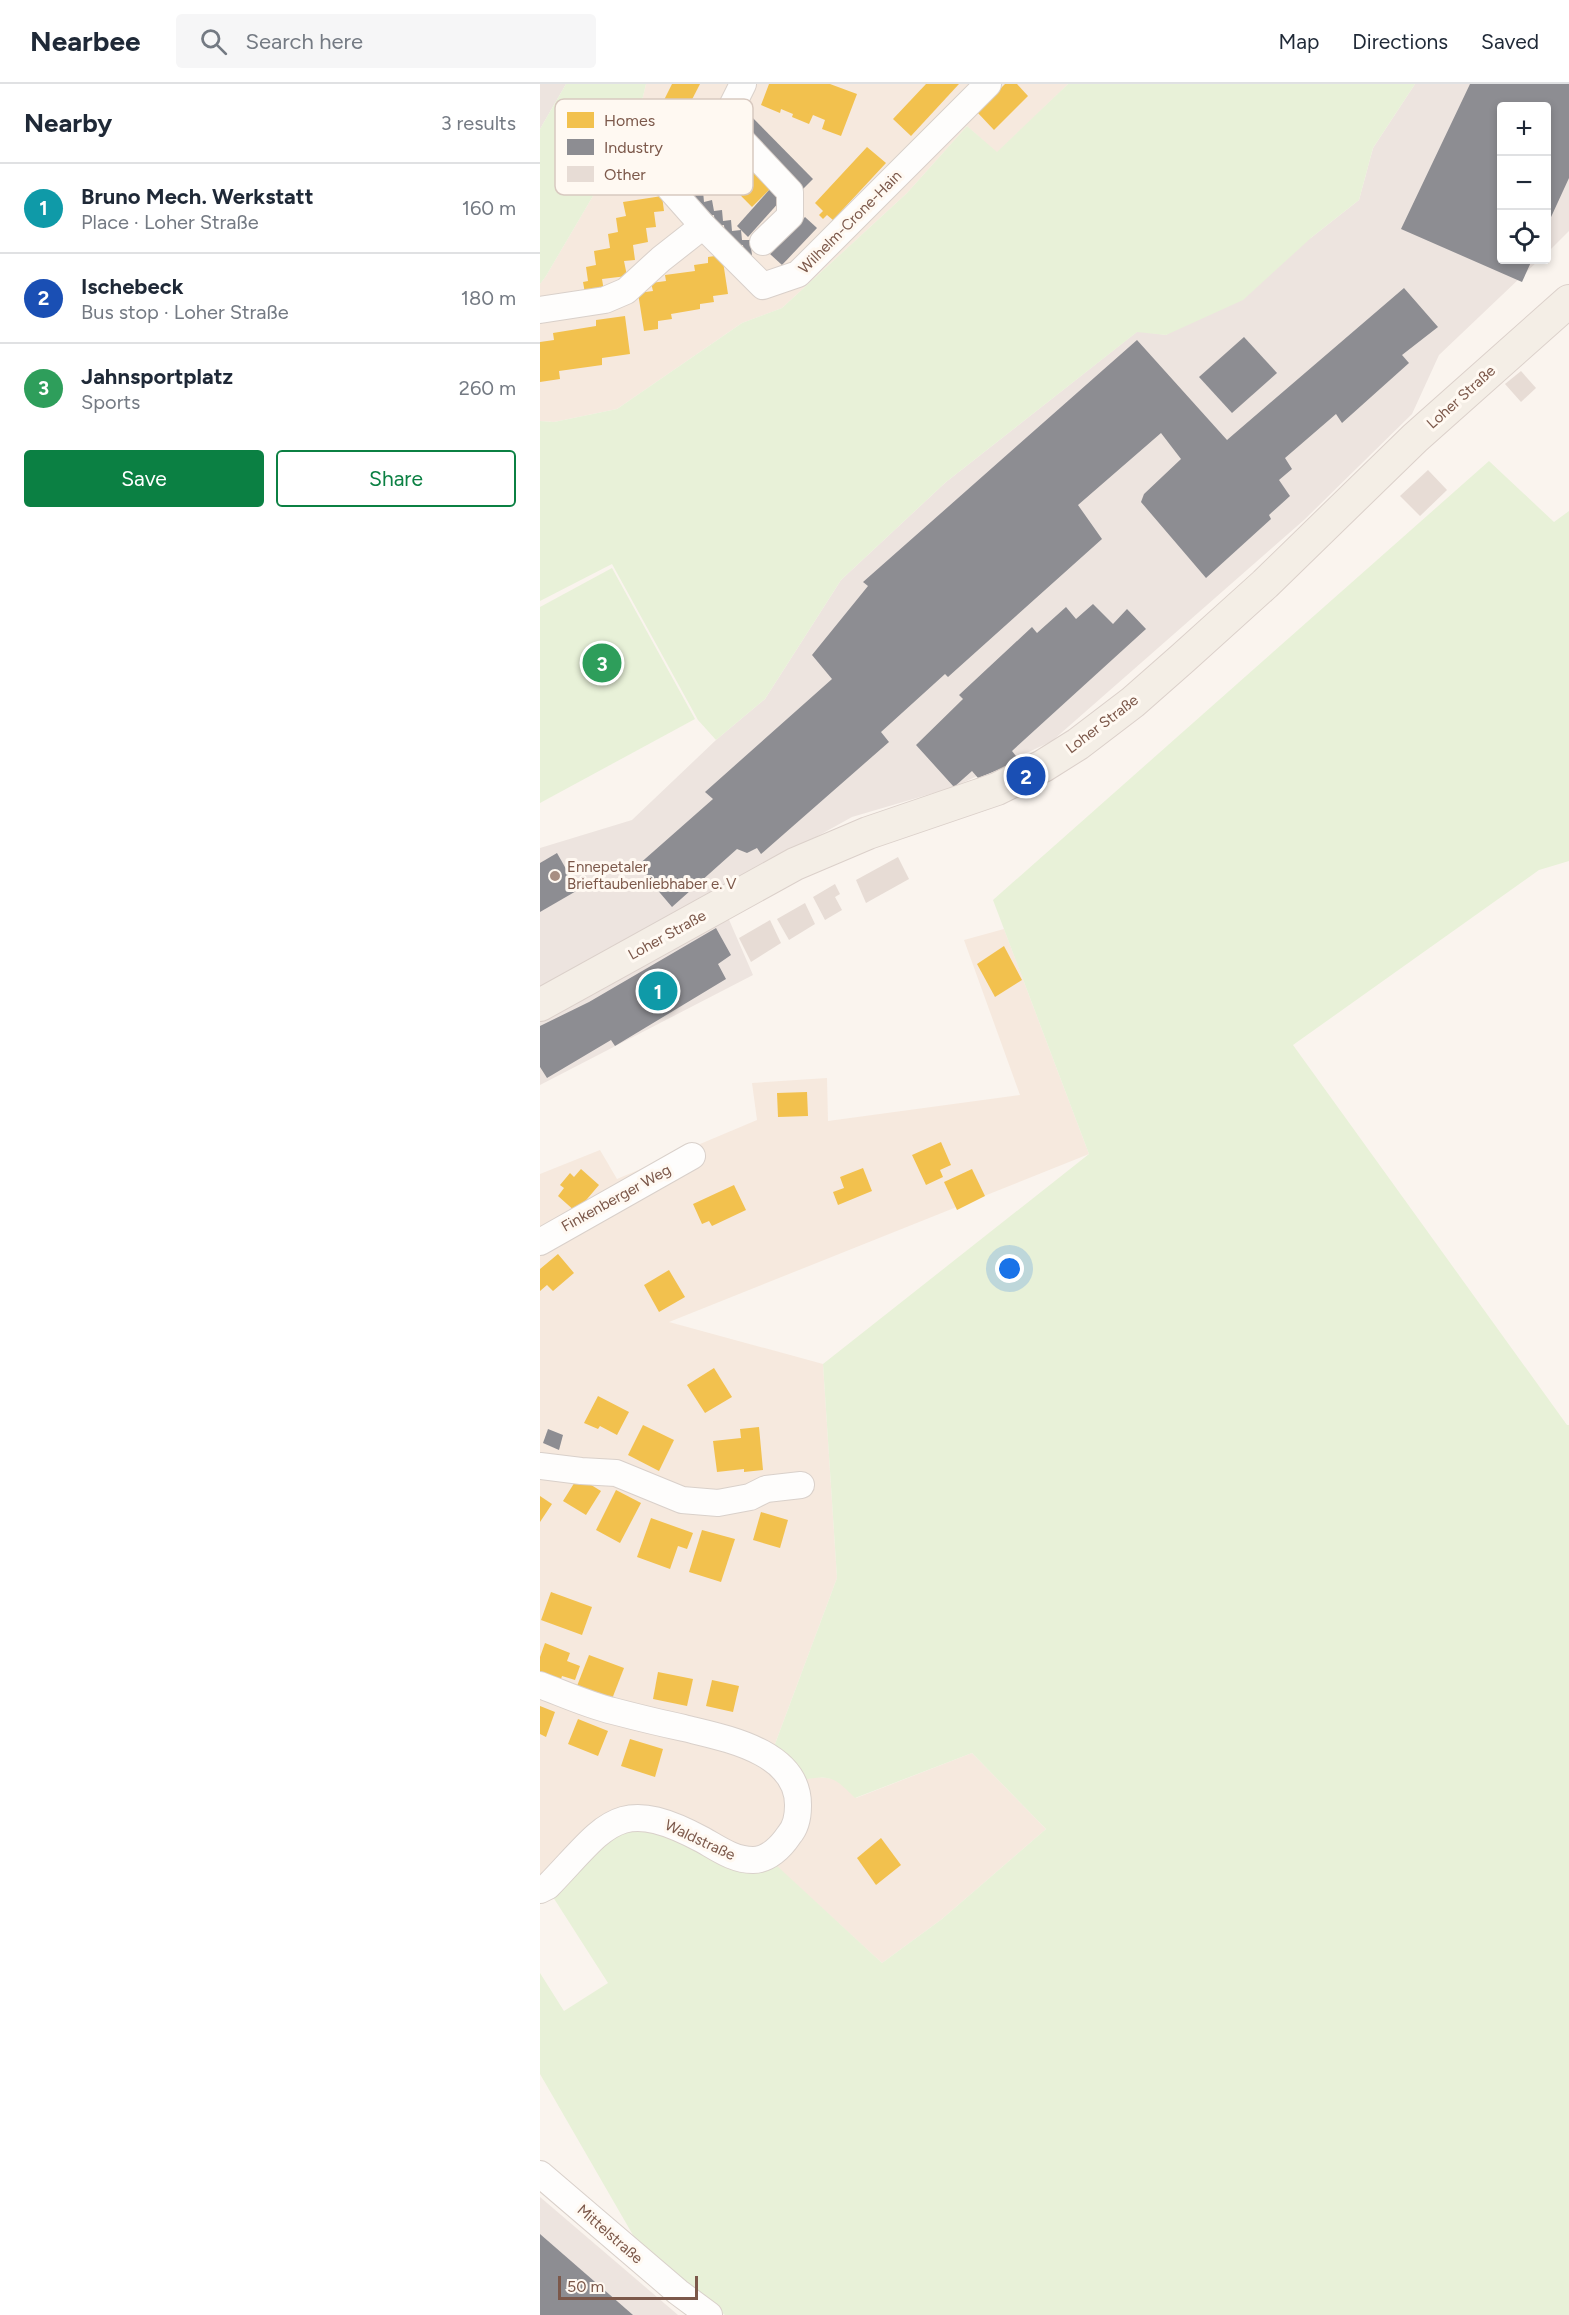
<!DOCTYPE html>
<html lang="en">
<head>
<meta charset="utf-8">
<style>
  :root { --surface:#fff; --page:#f6f6f7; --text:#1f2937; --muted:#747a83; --line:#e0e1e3; --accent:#0b8043 }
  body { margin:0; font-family:Figtree,sans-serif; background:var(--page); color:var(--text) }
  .controls { position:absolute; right:18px; top:18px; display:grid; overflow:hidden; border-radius:6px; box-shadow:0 3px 9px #0003 }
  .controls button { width:54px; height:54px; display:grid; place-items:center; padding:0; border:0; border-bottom:2px solid var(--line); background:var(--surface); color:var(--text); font:30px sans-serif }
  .scale { position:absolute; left:18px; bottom:15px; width:140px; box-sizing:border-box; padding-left:6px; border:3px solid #7c584a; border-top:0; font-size:16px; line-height:21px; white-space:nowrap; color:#7c584a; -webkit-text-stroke:4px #fff9f2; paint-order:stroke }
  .you { position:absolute; left:470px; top:1185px; width:21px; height:21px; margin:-15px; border:4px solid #fff; border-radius:50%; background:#1a73e8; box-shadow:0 0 0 9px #1a73e833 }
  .badge { display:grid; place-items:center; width:39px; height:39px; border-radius:50%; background:var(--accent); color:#fff; font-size:20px; font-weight:700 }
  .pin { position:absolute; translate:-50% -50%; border:3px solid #fff; box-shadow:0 2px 6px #0006 }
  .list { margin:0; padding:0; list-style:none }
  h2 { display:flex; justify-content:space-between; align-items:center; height:78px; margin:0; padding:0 24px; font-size:26px }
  h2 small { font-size:20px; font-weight:400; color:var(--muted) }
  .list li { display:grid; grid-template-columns:39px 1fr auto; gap:18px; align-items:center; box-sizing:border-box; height:90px; padding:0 24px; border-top:2px solid var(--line) }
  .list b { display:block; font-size:22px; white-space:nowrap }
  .list p { margin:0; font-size:20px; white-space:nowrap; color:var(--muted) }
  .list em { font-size:20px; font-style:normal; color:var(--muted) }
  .actions { display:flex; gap:12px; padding:18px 24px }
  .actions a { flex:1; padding:14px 0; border:2px solid var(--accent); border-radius:6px; text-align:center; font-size:21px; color:var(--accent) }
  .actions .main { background:var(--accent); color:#fff }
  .icon { flex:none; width:33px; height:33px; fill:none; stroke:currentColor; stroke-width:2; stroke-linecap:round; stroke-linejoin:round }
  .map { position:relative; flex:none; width:1029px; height:2231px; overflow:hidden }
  header { display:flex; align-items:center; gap:36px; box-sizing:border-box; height:84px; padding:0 30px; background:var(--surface); border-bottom:2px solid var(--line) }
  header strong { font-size:28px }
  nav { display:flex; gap:33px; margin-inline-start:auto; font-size:21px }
  .search { width:420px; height:54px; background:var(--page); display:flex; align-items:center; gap:15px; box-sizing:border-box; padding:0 21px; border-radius:6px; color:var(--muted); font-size:22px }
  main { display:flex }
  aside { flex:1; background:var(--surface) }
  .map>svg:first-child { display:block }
  .residential { fill:#f6e9de }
  .industrial { fill:#ede4df }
  .green { fill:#e8f1d8 }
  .homes { fill:#f2c14e }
  .industry { fill:#8d8d92 }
  .building { fill:#e7dcd5 }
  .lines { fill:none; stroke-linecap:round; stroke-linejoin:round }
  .minor-casing { stroke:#d9d0ca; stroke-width:28 }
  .major-casing { stroke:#dbd0ca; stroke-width:34 }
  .minor { stroke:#fefdfc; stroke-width:26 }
  .major { stroke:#f4eee6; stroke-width:32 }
  .poi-dot { fill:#a88f83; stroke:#fff9f2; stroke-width:2 }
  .labels { text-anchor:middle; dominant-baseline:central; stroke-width:6; stroke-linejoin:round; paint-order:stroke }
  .street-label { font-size:15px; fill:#7c584a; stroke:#fff9f2 }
  .poi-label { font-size:15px; fill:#7c584a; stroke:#fff9f2; text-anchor:start }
  .key { fill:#fff9f2; stroke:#d8c9c0; stroke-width:1.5 }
  .key-label { font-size:16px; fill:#7c584a }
</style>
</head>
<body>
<header>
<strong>Nearbee</strong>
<div class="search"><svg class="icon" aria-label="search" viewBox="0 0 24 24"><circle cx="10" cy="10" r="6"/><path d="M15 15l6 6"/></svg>Search here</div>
<nav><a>Map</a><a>Directions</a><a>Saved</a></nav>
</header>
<main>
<aside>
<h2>Nearby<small>3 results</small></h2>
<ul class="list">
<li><span class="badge" style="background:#0f9aa8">1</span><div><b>Bruno Mech. Werkstatt</b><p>Place · Loher Straße</p></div><em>160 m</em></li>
<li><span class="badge" style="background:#1a4fb4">2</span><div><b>Ischebeck</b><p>Bus stop · Loher Straße</p></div><em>180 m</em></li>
<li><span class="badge" style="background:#2e9e5b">3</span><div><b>Jahnsportplatz</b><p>Sports</p></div><em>260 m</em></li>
</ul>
<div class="actions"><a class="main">Save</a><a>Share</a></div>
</aside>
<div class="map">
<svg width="1029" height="2231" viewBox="0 0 1029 2231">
  <rect width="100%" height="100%" fill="#faf4ee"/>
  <g class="residential">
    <path d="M106,0H528L457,69L427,42L367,109L242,224L202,239L77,325L14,338L0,337V200L6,192L97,37Z"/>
    <path d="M464,845L549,1070L129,1238L283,1280L297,1494L232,1668L262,1696L277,1693L297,1695L316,1714L432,1669L506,1745L402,1835L342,1879L235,1781L117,1743L0,1818V1090L60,1066L77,1095L217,1036L212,999L287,994L288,1037L480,1011L424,856Z"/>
  </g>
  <g class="industrial">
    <path d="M0,0H26L0,45Z"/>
    <path d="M875,0H1029V147L1007,169L1006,22H962V176H999L899,271L872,330L764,436L512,657L414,703L312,733L177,808L213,891L0,1001V764L92,736L176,656L225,615L301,496L406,398L598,247L626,251L772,153L819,116L833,64Z"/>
    <path d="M0,2113L138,2231H0Z"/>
  </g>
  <g class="green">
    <path d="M26,0H106L97,37L6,192L0,200V45Z"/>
    <path d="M528,0H875L833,64L819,116L772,153L703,216L626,251L597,248L406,398L301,496L225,615L176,656L158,636L72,480L0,517V337L14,338L77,325L202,239L242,224L367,109L427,42L457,68Z"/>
    <path d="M949,377L1014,438L1029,427V777L999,786L753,961L1027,1341H1029V2231H185L101,2165L0,1990V1889L24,1927L68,1899L13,1813L63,1757L86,1741L235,1780L342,1879L402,1835L506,1745L432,1669L315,1714C295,1694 292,1690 262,1696L232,1668L297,1494L283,1280L549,1070L453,816Z"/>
    <path d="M72,484L155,635L0,719V523Z"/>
  </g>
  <g class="homes">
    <path d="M132,0H160L144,31L122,20Z"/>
    <path d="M229,0H290L317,10L301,52L282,45L285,36L273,31L269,40L252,33L253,30L241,25L240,29L221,21Z"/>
    <path d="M386,0H419L371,52L353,35Z"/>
    <path d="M465,0H477L488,12L454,46L437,28Z"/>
    <path d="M165,38L230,105L212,123L146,56Z"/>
    <path d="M327,63L346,79L293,136L287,131L283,135L279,131L283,127L275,119Z"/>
    <path d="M122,112L124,127L114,128L116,143L106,144L108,158L93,161L95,176L84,177L87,192L62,195L64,207L45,209L43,198L48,197L46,183L56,181L54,167L70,164L68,150L78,148L76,134L86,132L83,118Z"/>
    <path d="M182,171L188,210L173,212L174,218L160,220V225L131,230L132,235L118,237V245L104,247L98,209L113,207L111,199L126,197L125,191L155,187L154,181L168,179V173Z"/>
    <path d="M85,232L90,270L62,274V281L19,287L20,295L0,298V258L14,256L13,249L56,242V236Z"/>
    <path d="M464,862L482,896L455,913L437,880Z"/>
    <path d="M267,1008L268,1032L238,1033L237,1009Z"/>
    <path d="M401,1058L411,1081L400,1086L403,1093L386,1101L372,1071Z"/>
    <path d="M323,1084L332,1107L298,1121L293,1108L304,1104L300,1093Z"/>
    <path d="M41,1085L59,1101L36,1128L18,1112L24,1104L20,1101L30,1089L34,1093Z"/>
    <path d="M432,1085L445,1112L417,1126L404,1098Z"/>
    <path d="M194,1101L206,1126L172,1142L169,1137L162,1140L153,1120Z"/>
    <path d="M18,1170L34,1189L13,1207L7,1201L0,1207V1185Z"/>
    <path d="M129,1186L145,1213L119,1228L104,1201Z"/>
    <path d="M174,1284L192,1313L165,1329L147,1301Z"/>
    <path d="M58,1312L89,1328L77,1351L60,1342L58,1345L44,1339Z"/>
    <path d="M103,1341L134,1356L119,1387L88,1371Z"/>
    <path d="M219,1343L223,1386L204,1388V1385L177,1388L173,1357L201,1354L200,1345Z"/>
    <path d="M38,1393L61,1407L46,1431L23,1417Z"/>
    <path d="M76,1406L101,1419L80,1459L56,1446Z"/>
    <path d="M0,1412L12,1420L0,1438Z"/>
    <path d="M221,1428L248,1436L240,1464L213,1456Z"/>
    <path d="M111,1434L153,1449L147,1465L138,1462L130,1485L97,1473Z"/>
    <path d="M162,1446L195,1455L181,1498L149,1488Z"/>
    <path d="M11,1508L52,1523L42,1551L1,1536Z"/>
    <path d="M5,1559L30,1569L27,1577L40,1582L35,1596L22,1592L21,1595L0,1587V1573Z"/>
    <path d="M49,1571L84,1584L72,1615L37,1602Z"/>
    <path d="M118,1588L153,1595L147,1622L113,1615Z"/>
    <path d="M172,1596L199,1602L193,1628L166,1622Z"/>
    <path d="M0,1622L15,1628L6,1653L0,1650Z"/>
    <path d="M38,1635L68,1647L58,1672L28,1660Z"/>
    <path d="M90,1655L123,1665L115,1693L81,1682Z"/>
    <path d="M341,1754L361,1781L336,1801L317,1774Z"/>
  </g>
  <g class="industry">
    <path d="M930,0H1029V94L1006,144V22H962V176H992L982,198L861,145Z"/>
    <path d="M209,30L273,95L262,106L198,41Z"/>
    <path d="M143,87L145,98L153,97L154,108L163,107L164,118L172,116L174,127L182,126L183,137L191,136L192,147L201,146L202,156H210L212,171L204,172L203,161L194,162L193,152H185L184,141L175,143L174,131L166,133L164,122L156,123L155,112L147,113L145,102L137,103L135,88Z"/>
    <path d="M230,105L241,116L208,153L197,142Z"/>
    <path d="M265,133L277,144L242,181L230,170Z"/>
    <path d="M864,204L898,243L862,271L869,279L802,339L796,330L745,374L752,385L739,396L750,412L729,431L731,435L666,494L601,418L604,410L641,375L621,349L538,421L562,455L408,593L405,590L341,648L349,658L221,770L217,764L207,769L197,765L132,823L97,782L173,715L165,708L292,595L272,571L328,502L323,498L597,256L687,356Z"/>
    <path d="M704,253L737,289L692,329L659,293Z"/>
    <path d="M553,520L573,540L587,525L606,545L472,667L480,677L438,694L432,687L414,703L376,661L423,615L419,611L492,543L497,549L526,523L536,535Z"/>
    <path d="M17,769L38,806L0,828V779Z"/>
    <path d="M176,844L191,871L178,880L186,895L75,962L71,956L7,994L0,983V942L49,918Z"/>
    <path d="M8,1345L23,1351L19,1366L3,1359Z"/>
    <path d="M0,2150L93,2231H0Z"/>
  </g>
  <g class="building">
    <path d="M981,287L996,304L981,318L965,300Z"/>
    <path d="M888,386L907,406L880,432L860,412Z"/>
    <path d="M358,773L369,795L326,819L316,796Z"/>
    <path d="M295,800L300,810L295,813L302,826L285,836L273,813Z"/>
    <path d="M265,819L275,840L249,856L237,835Z"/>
    <path d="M230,836L241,859L211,878L199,854Z"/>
  </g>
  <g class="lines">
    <g class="minor-casing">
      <g id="minor">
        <path d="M203,0L189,28V43L250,108V132L223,158"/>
        <path d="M125,99L163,142"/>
        <path d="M0,226L65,216L86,207L121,175L163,142L223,202L258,190L448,0"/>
        <path d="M0,1158L152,1072"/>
        <path d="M0,1382L41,1387L76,1389L142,1416L178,1419L210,1413L226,1405L261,1401"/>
        <path d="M0,1601C24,1610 48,1621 73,1627C96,1633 120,1639 144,1644C184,1654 259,1667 258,1722C258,1733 256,1743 249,1751C241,1763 228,1776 213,1776C194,1776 179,1765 163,1756C77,1710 67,1741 8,1802L0,1806"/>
        <path d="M0,2090L138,2208L169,2231"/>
      </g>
    </g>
    <g class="major-casing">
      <path id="major" d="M0,921L255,780L328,749L457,705L503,682L538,660L593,618L643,574L725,500L875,354L1029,217"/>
    </g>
    <use href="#minor" class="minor"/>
    <use href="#major" class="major"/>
  </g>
  <circle class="poi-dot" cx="15" cy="792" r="6"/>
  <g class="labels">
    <g class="street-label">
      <text transform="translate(310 138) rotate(-45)">Wilhelm-Crone-Hain</text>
      <text transform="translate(921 313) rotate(-42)">Loher Straße</text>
      <text transform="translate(562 640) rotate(-37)">Loher Straße</text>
      <text transform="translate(127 851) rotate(-29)">Loher Straße</text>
      <text transform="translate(76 1114) rotate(-29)">Finkenberger Weg</text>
      <text transform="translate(160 1756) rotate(25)">Waldstraße</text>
      <text transform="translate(70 2150) rotate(41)">Mittelstraße</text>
    </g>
    <g class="poi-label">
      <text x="27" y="783">Ennepetaler<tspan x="27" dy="17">Brieftaubenliebhaber e. V</tspan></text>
    </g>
  </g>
  <rect x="15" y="15" width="198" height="96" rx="9" class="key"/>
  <rect x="27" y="28" width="27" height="16" fill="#f2c14e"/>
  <rect x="27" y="55" width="27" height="16" fill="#8d8d92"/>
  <rect x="27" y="82" width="27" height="16" fill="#e7dcd5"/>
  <g class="key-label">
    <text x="64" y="42">Homes</text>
    <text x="64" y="69">Industry</text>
    <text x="64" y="96">Other</text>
  </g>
</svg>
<div class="controls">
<button>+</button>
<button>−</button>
<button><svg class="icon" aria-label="locate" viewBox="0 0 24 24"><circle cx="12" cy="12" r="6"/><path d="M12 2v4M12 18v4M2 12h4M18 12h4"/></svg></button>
</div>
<div class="scale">50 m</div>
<div class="you"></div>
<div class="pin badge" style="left:118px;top:907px;background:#0f9aa8">1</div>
<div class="pin badge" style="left:486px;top:692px;background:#1a4fb4">2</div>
<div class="pin badge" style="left:62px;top:579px;background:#2e9e5b">3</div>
</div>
</main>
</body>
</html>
